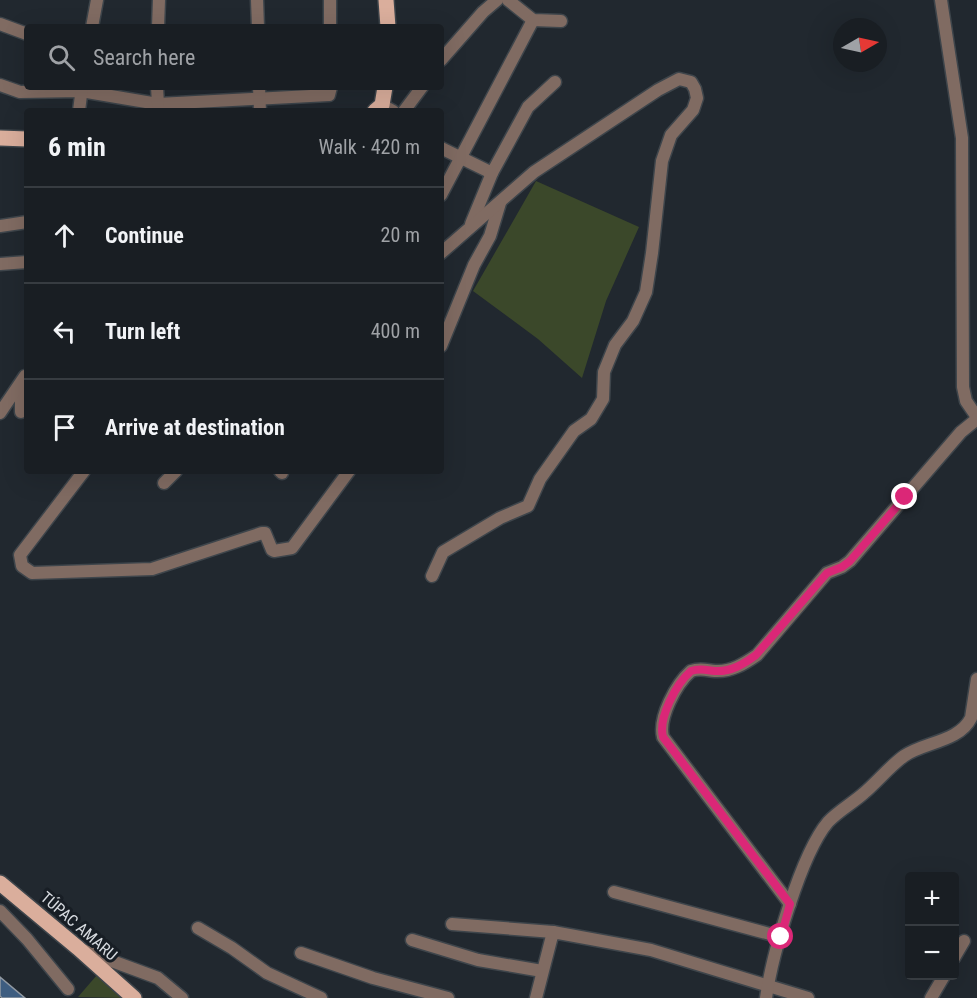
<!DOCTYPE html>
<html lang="en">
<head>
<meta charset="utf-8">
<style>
  :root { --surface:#191e23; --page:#22272b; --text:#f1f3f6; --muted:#9fa2a6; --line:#373c41 }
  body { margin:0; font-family:"Roboto Condensed",sans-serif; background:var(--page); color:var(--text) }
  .controls { position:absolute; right:18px; bottom:18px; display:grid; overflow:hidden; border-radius:6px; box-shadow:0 6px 24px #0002 }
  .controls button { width:54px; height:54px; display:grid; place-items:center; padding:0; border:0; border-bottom:2px solid var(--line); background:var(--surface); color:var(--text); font:30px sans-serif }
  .compass { position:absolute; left:833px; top:18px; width:54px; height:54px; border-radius:50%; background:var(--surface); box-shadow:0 6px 24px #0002; rotate:81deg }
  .stop { position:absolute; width:18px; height:18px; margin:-14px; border:4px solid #db2777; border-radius:50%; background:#fff }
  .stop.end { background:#db2777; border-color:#fff; box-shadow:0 2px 6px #0008 }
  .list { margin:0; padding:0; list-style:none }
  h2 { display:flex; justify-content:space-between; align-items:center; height:78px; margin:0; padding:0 24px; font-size:26px }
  h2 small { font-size:20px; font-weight:400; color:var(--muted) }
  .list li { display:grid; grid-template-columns:39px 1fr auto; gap:18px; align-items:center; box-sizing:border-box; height:96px; padding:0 24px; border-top:2px solid var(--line) }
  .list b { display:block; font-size:22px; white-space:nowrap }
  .list em { font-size:20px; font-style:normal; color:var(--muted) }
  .icon { flex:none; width:33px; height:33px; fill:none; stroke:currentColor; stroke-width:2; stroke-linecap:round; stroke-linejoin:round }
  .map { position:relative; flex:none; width:977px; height:998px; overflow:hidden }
  .search { position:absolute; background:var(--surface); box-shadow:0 6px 24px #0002; left:24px; top:24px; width:420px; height:66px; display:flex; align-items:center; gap:15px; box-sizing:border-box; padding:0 21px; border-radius:6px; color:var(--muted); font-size:22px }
  .panel { position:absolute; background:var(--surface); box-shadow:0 6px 24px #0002; left:24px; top:108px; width:420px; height:366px; border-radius:6px }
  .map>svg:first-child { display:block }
  .green { fill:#3b482a }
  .building { fill:#3e5d80; stroke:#9199a2; stroke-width:1.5 }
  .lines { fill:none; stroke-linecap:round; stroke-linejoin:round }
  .minor-casing { stroke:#3e454b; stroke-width:15 }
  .major-casing { stroke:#3e454b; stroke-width:18 }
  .minor { stroke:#806b62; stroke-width:12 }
  .major { stroke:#daae9c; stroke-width:15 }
  .route { stroke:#db2777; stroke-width:8 }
  .labels { text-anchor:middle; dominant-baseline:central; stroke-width:6; stroke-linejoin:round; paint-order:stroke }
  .street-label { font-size:16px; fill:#d7dbe0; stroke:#181e25 }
</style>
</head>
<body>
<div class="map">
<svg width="977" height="998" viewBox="0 0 977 998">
  <rect width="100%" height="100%" fill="#21282f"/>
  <g class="green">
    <path d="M536,181L639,227L606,301L582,378L538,339L473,291Z"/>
    <path d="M97,975L124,998L78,997Z"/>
  </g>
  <path class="building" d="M0,977L25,998H2L0,996Z"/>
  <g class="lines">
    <g class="minor-casing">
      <g id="minor">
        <path d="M257,0L258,27"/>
        <path d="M330,0V27"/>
        <path d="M508,0L533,20L561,21"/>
        <path d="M941,0L962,138L963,387L966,401L977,417"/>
        <path d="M0,24L27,34"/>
        <path d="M92,27L97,0"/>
        <path d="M158,27L159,0"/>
        <path d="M441,60L483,12L497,0"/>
        <path d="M0,85L20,92L81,91L158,104L329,95L331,87"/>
        <path d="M157,87L158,104"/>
        <path d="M259,87L260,111"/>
        <path d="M382,105L393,111"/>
        <path d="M79,111L82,87"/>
        <path d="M404,111L422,87"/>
        <path d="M441,148L492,173L528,107L555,82"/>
        <path d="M441,195L533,20"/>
        <path d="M471,224L492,173"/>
        <path d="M0,226L27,222"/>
        <path d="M0,264L27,262"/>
        <path d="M441,346L474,265L490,236L500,203"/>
        <path d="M21,412V392L23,382"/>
        <path d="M0,413L25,376"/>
        <path d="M84,471L20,555L22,566L32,573L152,569L262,533H265L272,550L274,551L292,548L349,471"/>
        <path d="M280,471L282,473"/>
        <path d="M164,483L176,471"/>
        <path d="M432,576L443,552L500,518L528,506L540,479L574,431L591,419L603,399L604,372L615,345L633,321L646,292L652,253L662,161L671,135L693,110L697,98L695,89L691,82L679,79L658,90L534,172L441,253"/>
        <path d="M614,892L781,937"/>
        <path d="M790,904L663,737C658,718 676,684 691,671C700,668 705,670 715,671C731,672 744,664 757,655L827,573L842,567L850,561L961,432L977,419"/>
        <path d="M0,911L27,939L68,989"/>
        <path d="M452,924L553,932"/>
        <path d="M198,928L232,948L267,973L321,998"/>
        <path d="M412,940L478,960L542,971"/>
        <path d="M82,950L158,978L182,998"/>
        <path d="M301,953L373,978L448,998"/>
        <path d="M954,958L964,941"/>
        <path d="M536,998L553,932L651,950L808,998"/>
        <path d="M766,998C772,955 801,854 828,822C838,811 853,803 864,793C877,782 890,766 904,756C924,742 959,742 971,718L977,679"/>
        <path d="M931,998L944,976"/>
      </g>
    </g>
    <g class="major-casing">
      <g id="major">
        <path d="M386,0L388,27"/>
        <path d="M375,111L382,105L385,87"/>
        <path d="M0,138L27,139"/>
        <path d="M0,883L78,948L134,998"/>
      </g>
    </g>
    <use href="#minor" class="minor"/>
    <use href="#major" class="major"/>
  </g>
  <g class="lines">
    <path class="route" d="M781,937L790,904L663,737C658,718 676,684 691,671C700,668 705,670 715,671C731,672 744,664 756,655L827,573L842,567L850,561L905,497"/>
  </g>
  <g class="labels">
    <g class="street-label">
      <text transform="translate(79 926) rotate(41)">TÚPAC AMARU</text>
    </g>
  </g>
</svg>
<div class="controls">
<button>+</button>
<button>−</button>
</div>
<svg class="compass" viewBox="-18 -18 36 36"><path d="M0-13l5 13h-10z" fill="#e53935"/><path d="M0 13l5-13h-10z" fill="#9fa2a6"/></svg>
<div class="stop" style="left:781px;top:937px"></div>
<div class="stop end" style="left:905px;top:497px"></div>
<div class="search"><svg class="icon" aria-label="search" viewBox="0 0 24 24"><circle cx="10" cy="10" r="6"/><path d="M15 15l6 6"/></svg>Search here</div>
<section class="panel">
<h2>6 min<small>Walk · 420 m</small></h2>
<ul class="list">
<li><svg class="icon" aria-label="ahead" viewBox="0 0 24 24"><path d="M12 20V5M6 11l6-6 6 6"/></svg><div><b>Continue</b></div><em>20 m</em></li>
<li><svg class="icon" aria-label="left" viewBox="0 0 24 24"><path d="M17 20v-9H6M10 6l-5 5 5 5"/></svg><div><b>Turn left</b></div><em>400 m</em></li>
<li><svg class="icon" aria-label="arrive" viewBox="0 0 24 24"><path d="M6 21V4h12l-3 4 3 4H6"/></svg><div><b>Arrive at destination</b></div></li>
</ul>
</section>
</div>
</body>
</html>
